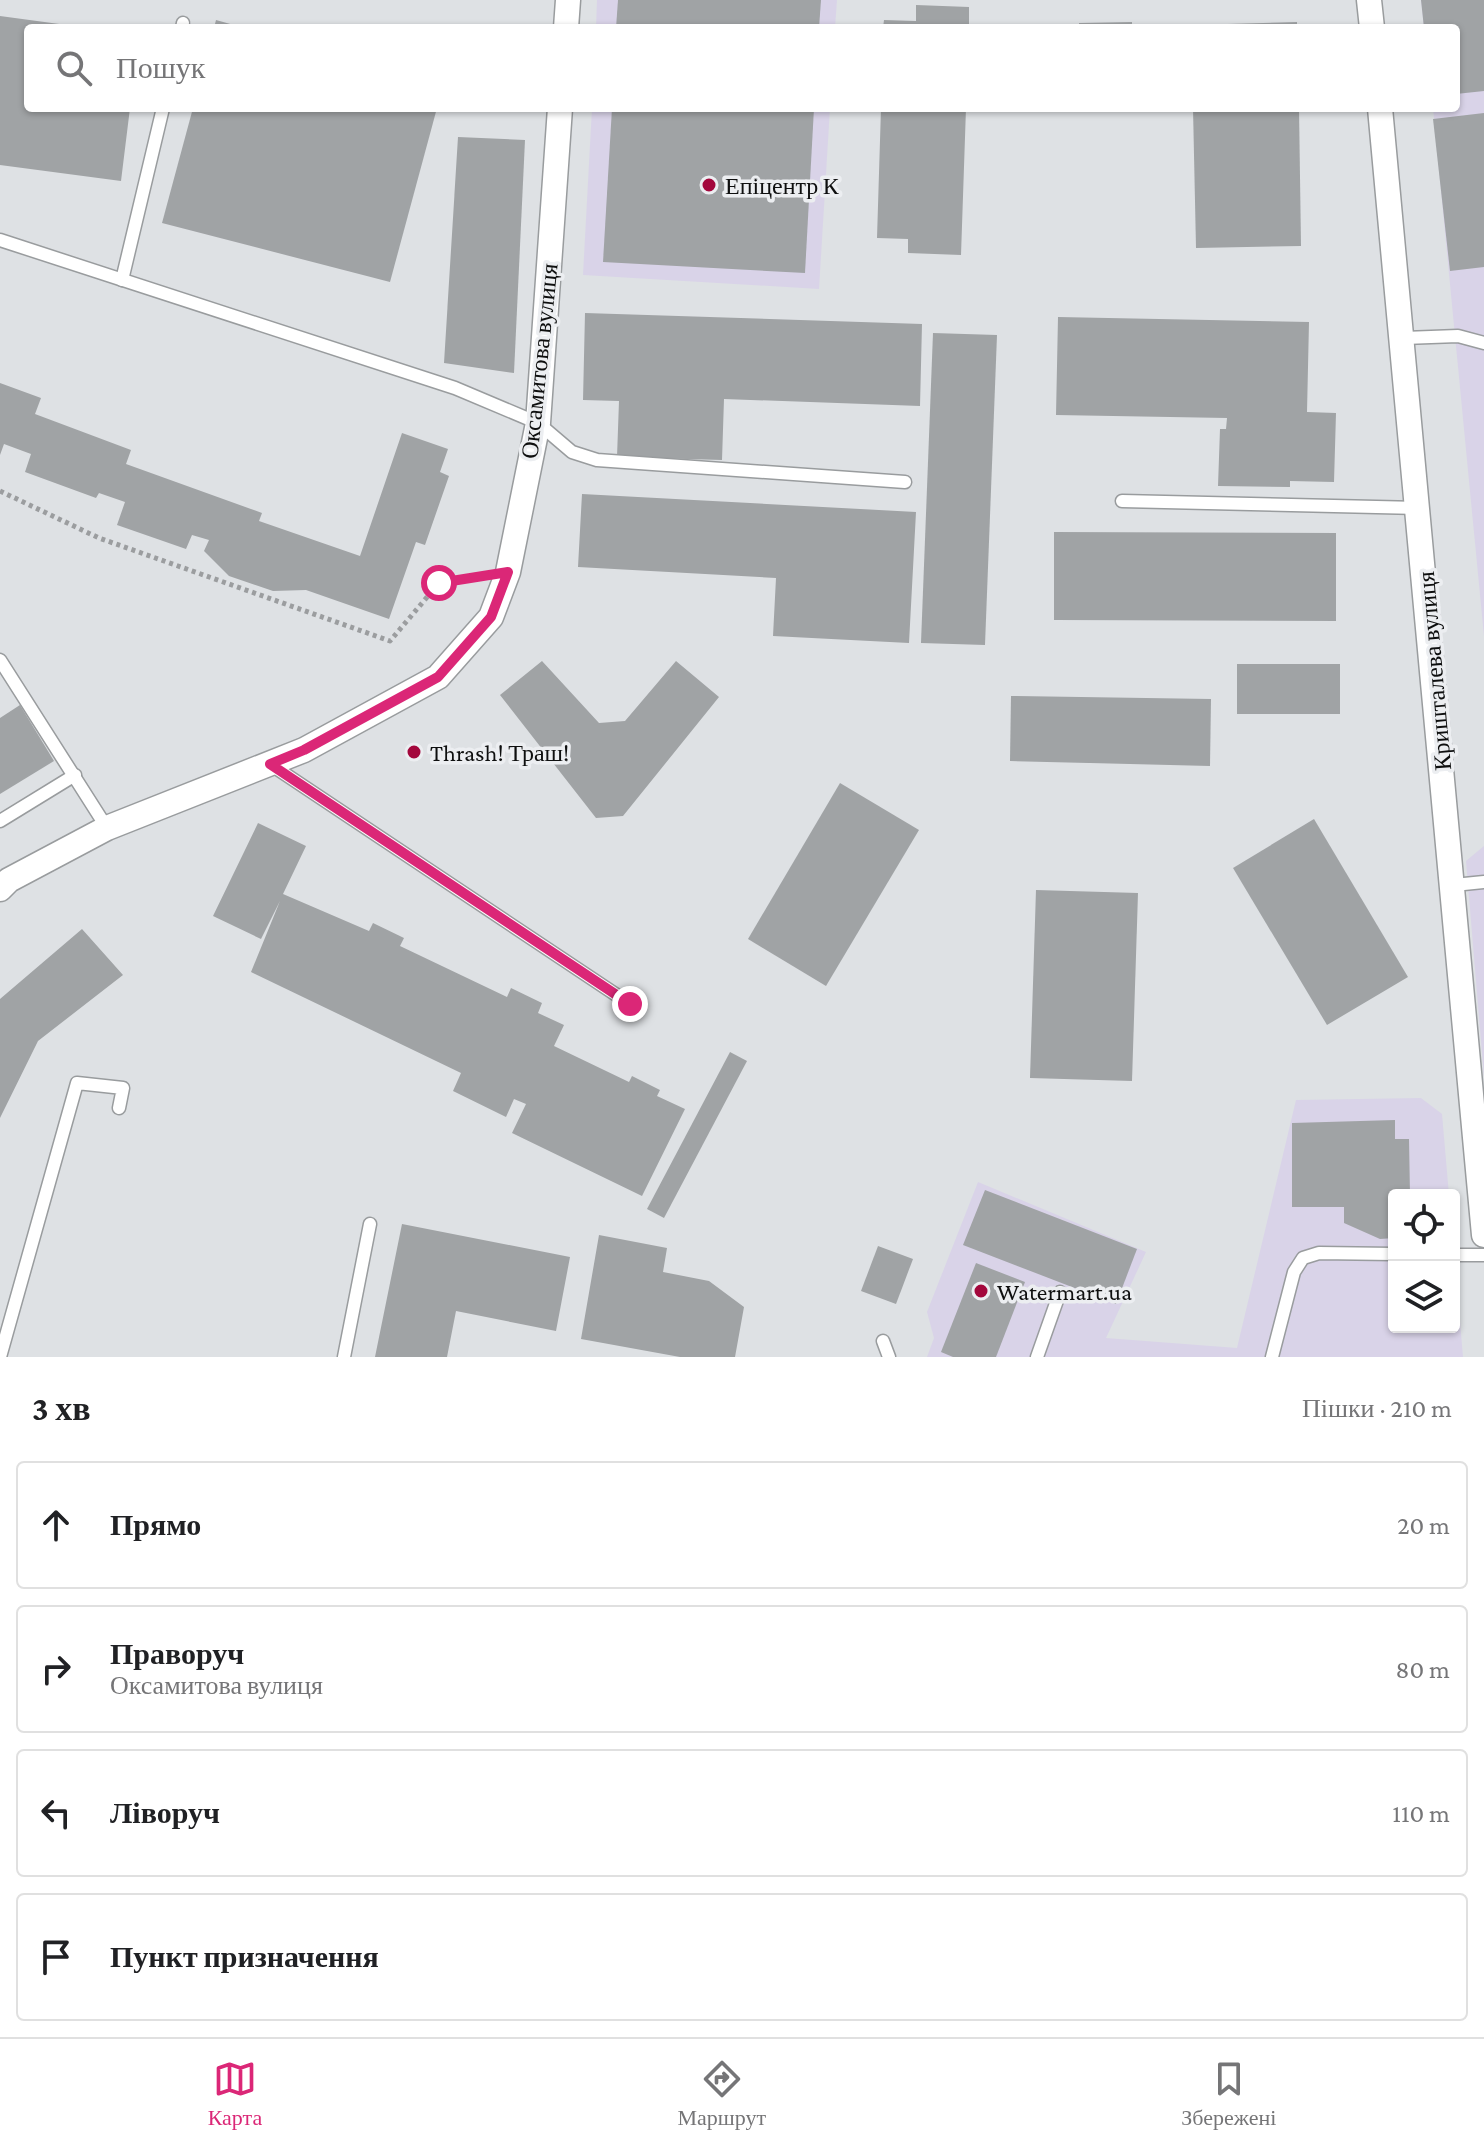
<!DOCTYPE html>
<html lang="uk">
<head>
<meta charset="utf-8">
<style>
  :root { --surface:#fff; --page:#f2f2f2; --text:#202124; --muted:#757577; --line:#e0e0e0; --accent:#db2777 }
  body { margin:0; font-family:"Crimson Pro",serif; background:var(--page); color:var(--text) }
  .controls { position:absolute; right:24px; bottom:24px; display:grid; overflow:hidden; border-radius:8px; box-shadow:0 2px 6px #0004 }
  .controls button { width:72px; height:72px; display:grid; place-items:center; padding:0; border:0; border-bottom:2px solid var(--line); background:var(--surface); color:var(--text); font:40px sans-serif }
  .stop { position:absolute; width:24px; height:24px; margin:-18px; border:6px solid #db2777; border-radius:50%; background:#fff }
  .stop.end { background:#db2777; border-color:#fff; box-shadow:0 2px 8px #0008 }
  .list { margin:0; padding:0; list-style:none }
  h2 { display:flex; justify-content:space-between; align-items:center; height:104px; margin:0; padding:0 32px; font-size:34px }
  h2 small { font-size:26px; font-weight:400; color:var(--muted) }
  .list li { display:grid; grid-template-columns:52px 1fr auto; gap:24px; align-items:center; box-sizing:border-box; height:128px; margin:0 16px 16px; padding:0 16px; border:2px solid var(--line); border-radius:8px }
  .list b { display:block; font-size:30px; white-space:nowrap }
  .list p { margin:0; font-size:26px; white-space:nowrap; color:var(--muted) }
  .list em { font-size:26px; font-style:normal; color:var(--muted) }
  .icon { flex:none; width:44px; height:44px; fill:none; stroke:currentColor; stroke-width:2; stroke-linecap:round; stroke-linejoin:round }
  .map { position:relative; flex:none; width:1484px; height:1357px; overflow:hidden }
  .search { position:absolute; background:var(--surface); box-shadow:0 2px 6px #0004; left:24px; right:24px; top:24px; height:88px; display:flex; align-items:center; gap:20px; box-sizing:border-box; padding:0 28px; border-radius:8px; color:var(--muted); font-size:30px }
  .sheet { height:680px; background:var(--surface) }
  nav { display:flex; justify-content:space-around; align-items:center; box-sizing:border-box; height:112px; border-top:2px solid var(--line); background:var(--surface); font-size:22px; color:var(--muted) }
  nav a { display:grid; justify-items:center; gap:4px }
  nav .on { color:var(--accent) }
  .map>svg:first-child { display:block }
  .commercial { fill:#d9d3e8 }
  .building { fill:#a0a3a5 }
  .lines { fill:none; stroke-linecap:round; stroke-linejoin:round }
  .service-casing { stroke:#999c9e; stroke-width:15 }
  .minor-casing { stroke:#999c9e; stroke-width:27 }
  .path { stroke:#9b9d9f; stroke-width:5; stroke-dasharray:4 4; stroke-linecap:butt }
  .service { stroke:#fff; stroke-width:12 }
  .minor { stroke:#fff; stroke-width:24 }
  .route { stroke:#db2777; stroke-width:10 }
  .poi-dot { fill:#a3073c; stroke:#eceef1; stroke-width:3 }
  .labels { text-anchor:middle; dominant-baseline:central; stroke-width:7; stroke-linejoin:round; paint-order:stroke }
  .poi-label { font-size:24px; fill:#0e0f0f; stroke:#eceef1; text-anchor:start }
  .street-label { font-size:24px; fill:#0e0f0f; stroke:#eceef1 }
</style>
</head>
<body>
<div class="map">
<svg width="1484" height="1357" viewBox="0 0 1484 1357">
  <rect width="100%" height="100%" fill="#dee1e4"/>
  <g class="commercial">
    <path d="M597,0H837L835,28H596Z"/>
    <path d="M1421,0H1484V636L1433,108H1456V28H1424Z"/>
    <path d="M592,108H830L819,289L583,275Z"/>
    <path d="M1484,846V1077L1466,861Z"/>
    <path d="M1421,1098L1442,1114L1449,1195H1394V1327H1454V1250L1463,1357H927L934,1338L927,1312L978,1182L1146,1252L1106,1338L1237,1348L1296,1100Z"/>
  </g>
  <g class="building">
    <path d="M618,0H821L819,28H616Z"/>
    <path d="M1421,0H1484V91L1456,94V28H1424Z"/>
    <path d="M916,5L969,7V28H883L884,20L916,21Z"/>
    <path d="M0,16L74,26L28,28V108H130L121,181L0,165Z"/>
    <path d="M216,20L241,27V28H214Z"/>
    <path d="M1132,22V28H1079V23Z"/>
    <path d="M1297,22V28H1192V25Z"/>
    <path d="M193,108H437L390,282L162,223Z"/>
    <path d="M612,108H814L805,273L603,262Z"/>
    <path d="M881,108H966L961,255L908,253V239L877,238Z"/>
    <path d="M1193,108H1299L1301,246L1196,248Z"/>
    <path d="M1484,113V267L1450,271L1433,119Z"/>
    <path d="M458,137L525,140L514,373L444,363Z"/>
    <path d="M585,313L922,324L920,406L724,399L722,460L617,457L619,401L583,400Z"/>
    <path d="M1058,317L1309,322L1307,412L1336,413L1334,482L1290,481V487L1218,486L1220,429H1226L1227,418L1056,415Z"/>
    <path d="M933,333L997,335L985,645L921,643Z"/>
    <path d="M0,383L41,398L35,414L131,450L126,464L262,513L259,521L360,556L402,433L448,449L440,472L449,476L425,545L416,542L389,619L306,590L273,591L229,576L204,551L209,540L192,535L186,549L117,525L125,502L99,493L96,498L25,472L31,454L4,444L0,455Z"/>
    <path d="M582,494L916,512L909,643L773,636L776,578L578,567Z"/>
    <path d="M1054,532L1336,533V621L1054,620Z"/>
    <path d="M542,661L599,723L625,721L676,661L719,697L623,816L596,818L500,695Z"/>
    <rect x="1237" y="664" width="103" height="50"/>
    <path d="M1011,696L1211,699L1210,766L1010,761Z"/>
    <path d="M20,705L54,761L0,794V718Z"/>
    <path d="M840,783L919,830L826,986L748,939Z"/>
    <path d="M1314,819L1408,977L1327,1025L1233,868Z"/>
    <path d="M258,823L306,846L283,894L369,931L373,923L404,938L400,946L507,997L511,988L542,1003L538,1013L564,1025L554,1046L629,1082L632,1076L660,1090L657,1096L685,1109L642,1196L512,1133L526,1104L514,1099L506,1117L453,1091L461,1073L251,972L280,901L261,939L213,916Z"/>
    <path d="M1036,890L1138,893L1132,1081L1030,1078Z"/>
    <path d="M82,929L123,975L38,1041L0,1118V999Z"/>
    <path d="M730,1052L747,1061L664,1218L647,1209Z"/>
    <path d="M1395,1120V1139H1409L1410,1195H1394V1238L1380,1239L1344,1223V1207H1292V1123Z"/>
    <path d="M985,1190L1137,1249L1116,1304L963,1245Z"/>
    <path d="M402,1224L570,1257L556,1331L456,1311L447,1357H375Z"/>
    <path d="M599,1235L667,1248L663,1272L709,1281L744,1307L735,1357H680L581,1339Z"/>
    <path d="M878,1246L913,1259L896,1304L861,1291Z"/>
    <path d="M976,1263L1025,1282L996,1357H953L941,1352Z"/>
  </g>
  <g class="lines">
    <g class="service-casing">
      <g id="service">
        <path d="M182,28L183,23"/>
        <path d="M0,240L455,388L538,423L572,452L597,460L905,482"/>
        <path d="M122,280L163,108"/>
        <path d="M1404,338L1458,336L1484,343"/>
        <path d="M1122,501L1419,508"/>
        <path d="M0,660L107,828"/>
        <path d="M270,764L630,1004"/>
        <path d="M0,821L75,775"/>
        <path d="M1454,885L1484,882"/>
        <path d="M1454,1255H1484"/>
        <path d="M883,1341L889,1357"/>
        <path d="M0,1357L77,1083L123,1088L119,1108"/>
        <path d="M344,1357L370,1224"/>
        <path d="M1037,1357L1060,1292"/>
        <path d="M1272,1357L1294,1272L1303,1258L1319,1253L1394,1254"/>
      </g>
    </g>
    <g class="minor-casing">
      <g id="minor">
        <path d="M1369,0L1372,28"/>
        <path d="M566,28L568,0"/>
        <path d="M1380,108L1484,1235"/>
        <path d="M0,889L9,880L107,828L304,750L438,677L491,617L508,572L538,423L560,108"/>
      </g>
    </g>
    <path class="path" d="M0,491L99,538L390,641L439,583L482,576"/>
    <use href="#service" class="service"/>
    <use href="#minor" class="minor"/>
  </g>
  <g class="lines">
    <path class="route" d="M439,583L508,572L491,617L438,677L304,750L270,764L630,1004"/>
  </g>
  <g class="poi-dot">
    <circle cx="709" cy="185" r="8"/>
    <circle cx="414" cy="752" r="8"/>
    <circle cx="981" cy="1291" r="8"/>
  </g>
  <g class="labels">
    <g class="poi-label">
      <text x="725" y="185">Епіцентр К</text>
      <text x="430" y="752">Thrash! Траш!</text>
      <text x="997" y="1291">Watermart.ua</text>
    </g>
    <g class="street-label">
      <text transform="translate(539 361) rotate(-84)">Оксамитова вулиця</text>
      <text transform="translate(1434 671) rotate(-95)">Кришталева вулиця</text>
    </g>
  </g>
</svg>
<div class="controls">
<button><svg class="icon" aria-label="locate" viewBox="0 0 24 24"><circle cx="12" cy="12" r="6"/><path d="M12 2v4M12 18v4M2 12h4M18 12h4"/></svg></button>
<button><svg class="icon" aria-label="layers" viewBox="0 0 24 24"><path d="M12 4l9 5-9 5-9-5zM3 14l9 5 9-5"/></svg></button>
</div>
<div class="stop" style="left:439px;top:583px"></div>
<div class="stop end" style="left:630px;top:1004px"></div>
<div class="search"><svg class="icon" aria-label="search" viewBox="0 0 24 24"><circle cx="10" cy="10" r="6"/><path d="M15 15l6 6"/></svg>Пошук</div>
</div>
<section class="sheet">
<h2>3 хв<small>Пішки · 210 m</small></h2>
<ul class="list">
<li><svg class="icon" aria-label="ahead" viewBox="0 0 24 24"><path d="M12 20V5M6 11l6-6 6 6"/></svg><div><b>Прямо</b></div><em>20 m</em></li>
<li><svg class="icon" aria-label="right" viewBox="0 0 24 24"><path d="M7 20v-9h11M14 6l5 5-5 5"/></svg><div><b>Праворуч</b><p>Оксамитова вулиця</p></div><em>80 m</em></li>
<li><svg class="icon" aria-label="left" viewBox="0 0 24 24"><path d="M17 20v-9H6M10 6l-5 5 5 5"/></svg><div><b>Ліворуч</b></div><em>110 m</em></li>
<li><svg class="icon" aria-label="arrive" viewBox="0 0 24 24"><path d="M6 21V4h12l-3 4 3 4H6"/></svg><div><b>Пункт призначення</b></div></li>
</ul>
</section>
<nav>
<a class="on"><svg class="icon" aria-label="map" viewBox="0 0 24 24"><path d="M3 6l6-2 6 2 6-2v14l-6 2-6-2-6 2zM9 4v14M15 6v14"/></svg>Карта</a>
<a><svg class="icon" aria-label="directions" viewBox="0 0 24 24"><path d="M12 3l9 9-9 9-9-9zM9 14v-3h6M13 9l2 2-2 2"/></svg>Маршрут</a>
<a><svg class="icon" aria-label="saved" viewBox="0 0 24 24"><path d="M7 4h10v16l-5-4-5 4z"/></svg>Збережені</a>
</nav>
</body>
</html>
